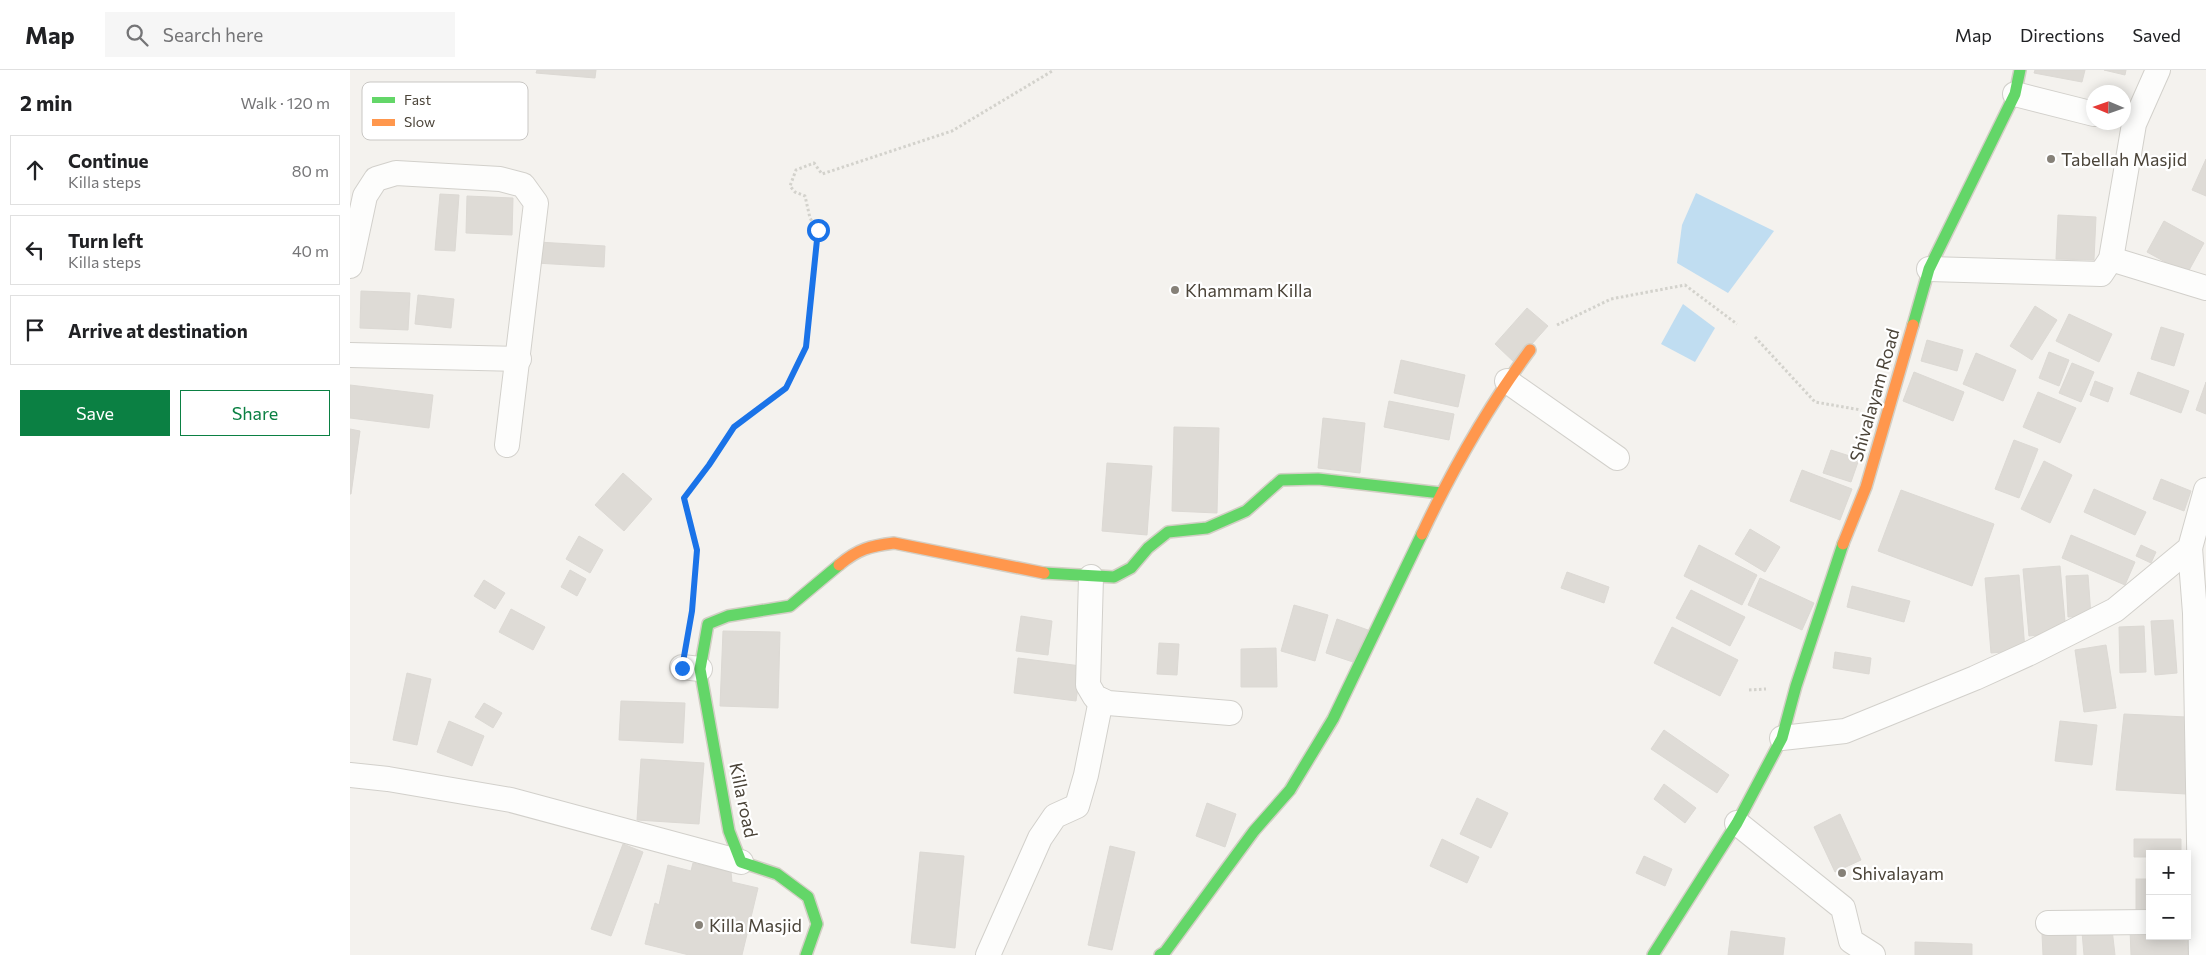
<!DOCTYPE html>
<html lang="en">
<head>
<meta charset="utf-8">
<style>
  :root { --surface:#fff; --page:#f6f6f6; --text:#202124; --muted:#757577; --line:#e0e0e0; --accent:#0b8043 }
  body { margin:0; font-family:Commissioner,sans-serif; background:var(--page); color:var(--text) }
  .controls { position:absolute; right:15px; bottom:15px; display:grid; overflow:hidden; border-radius:0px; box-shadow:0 2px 12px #0003 }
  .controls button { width:45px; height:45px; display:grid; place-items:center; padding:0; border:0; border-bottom:1px solid var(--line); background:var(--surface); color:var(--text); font:25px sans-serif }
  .compass { position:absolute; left:1736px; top:15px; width:45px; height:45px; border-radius:50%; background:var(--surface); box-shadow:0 2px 12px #0003; rotate:272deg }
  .stop { position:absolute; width:15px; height:15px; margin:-11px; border:4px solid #1a73e8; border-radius:50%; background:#fff }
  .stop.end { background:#1a73e8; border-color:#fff; box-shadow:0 1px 5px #0008 }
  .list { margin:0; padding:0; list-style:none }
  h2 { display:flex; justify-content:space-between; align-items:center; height:65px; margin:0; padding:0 20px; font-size:21px }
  h2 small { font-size:16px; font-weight:400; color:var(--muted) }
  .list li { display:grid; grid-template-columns:32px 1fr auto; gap:15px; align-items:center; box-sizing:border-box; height:70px; margin:0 10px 10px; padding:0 10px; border:1px solid var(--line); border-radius:0px }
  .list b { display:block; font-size:19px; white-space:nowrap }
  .list p { margin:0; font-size:16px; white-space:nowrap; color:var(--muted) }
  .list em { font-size:16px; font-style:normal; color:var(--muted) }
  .actions { display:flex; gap:10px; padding:15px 20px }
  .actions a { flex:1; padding:11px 0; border:1px solid var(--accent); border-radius:0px; text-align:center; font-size:18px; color:var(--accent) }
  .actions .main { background:var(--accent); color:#fff }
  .icon { flex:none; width:28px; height:28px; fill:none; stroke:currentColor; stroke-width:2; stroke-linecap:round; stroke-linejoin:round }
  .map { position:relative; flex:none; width:1856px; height:885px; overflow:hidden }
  header { display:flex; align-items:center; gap:30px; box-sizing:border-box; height:70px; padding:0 25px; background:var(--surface); border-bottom:1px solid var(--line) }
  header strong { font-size:24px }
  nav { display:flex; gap:28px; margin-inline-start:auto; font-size:18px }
  .search { width:350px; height:45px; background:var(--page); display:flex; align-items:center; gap:12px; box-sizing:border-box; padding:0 18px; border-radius:0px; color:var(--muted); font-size:19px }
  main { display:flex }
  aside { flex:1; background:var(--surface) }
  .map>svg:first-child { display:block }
  .water { fill:#c0ddf1 }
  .building { fill:#dedbd6; stroke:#dcd9d4 }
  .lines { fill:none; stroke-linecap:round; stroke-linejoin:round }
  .street-casing { stroke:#d2d0cb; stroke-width:26 }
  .fast-casing { stroke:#d3cfc5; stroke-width:14 }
  .slow-casing { stroke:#d3cfc5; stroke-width:14 }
  .path { stroke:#d3d2cc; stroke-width:3; stroke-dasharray:2.5 2.5; stroke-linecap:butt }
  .street { stroke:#fdfdfc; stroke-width:24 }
  .fast { stroke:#63d668; stroke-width:11 }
  .slow { stroke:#ff974d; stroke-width:11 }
  .route { stroke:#1a73e8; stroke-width:6 }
  .poi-dot { fill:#868178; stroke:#fff; stroke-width:2 }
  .labels { text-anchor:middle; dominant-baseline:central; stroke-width:4.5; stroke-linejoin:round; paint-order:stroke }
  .poi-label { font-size:18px; fill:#4b4439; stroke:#fff; text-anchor:start }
  .street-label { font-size:18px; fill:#4b4439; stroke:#fff }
  .key { fill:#fff; stroke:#c9c7c4; stroke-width:1 }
  .key-label { font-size:14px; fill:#4b4439 }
</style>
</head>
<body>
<header>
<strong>Map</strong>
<div class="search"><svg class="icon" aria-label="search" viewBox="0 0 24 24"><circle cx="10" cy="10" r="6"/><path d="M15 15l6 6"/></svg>Search here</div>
<nav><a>Map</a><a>Directions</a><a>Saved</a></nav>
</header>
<main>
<aside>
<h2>2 min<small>Walk · 120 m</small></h2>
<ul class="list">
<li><svg class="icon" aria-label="ahead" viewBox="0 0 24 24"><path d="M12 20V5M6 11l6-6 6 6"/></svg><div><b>Continue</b><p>Killa steps</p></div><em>80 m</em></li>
<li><svg class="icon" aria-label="left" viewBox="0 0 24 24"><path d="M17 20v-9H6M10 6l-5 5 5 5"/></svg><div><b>Turn left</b><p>Killa steps</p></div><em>40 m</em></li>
<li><svg class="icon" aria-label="arrive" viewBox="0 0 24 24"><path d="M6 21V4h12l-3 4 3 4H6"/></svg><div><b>Arrive at destination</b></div></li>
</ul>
<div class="actions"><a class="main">Save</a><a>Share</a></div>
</aside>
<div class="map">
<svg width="1856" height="885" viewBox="0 0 1856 885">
  <rect width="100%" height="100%" fill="#f4f2ee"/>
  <g class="water">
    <path d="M1346,123L1424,161L1378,223L1327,193L1332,155Z"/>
    <path d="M1333,234L1365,258L1345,292L1311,274Z"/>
  </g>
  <g class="building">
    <path d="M187,0H246L245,8L186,3Z"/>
    <path d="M1685,0H1735L1732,12L1684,3Z"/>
    <path d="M1754,0H1776L1775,5Z"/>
    <path d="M1856,89V126L1842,120Z"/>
    <path d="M90,124L109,125L105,181L85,180Z"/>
    <path d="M117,126L163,128L162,165L116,163Z"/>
    <path d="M1708,145L1746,147L1744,190L1706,189Z"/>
    <path d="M1814,151L1854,173L1837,204L1797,182Z"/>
    <path d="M188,172L255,176L254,197L186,193Z"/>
    <path d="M11,221L60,223L58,260L10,258Z"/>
    <path d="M68,225L104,229L101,258L65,254Z"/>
    <path d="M1685,236L1707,250L1682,290L1660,276Z"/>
    <path d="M1177,238L1198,256L1165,293L1145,274Z"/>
    <path d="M1719,244L1762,264L1749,292L1706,271Z"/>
    <path d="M1811,257L1834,264L1824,296L1801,289Z"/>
    <path d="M1577,270L1613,280L1607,301L1571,291Z"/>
    <path d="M1699,282L1719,290L1709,316L1689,308Z"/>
    <path d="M1626,283L1666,300L1653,331L1613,314Z"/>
    <path d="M1051,290L1115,305L1108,337L1044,323Z"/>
    <path d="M1722,293L1744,302L1731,332L1709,323Z"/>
    <path d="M1564,302L1614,322L1603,351L1553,331Z"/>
    <path d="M1788,302L1839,321L1831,343L1780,324Z"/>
    <path d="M1745,311L1763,318L1758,332L1740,325Z"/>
    <path d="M1856,312V344L1846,340Z"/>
    <path d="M0,315L83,325L79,358L0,348Z"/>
    <path d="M1688,322L1726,338L1710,373L1673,357Z"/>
    <path d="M1039,331L1104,344L1099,370L1034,357Z"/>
    <path d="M973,348L1015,353L1010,403L968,398Z"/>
    <path d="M824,357L869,358L867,443L822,441Z"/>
    <path d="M0,359L10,361L1,424H0Z"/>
    <path d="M1664,370L1688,379L1669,428L1645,419Z"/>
    <path d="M1481,380L1509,389L1501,412L1473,403Z"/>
    <path d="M1694,391L1722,405L1700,453L1671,439Z"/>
    <path d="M757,393L802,396L797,465L752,461Z"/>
    <path d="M1452,400L1502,419L1490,450L1440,431Z"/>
    <path d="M273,403L302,429L274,461L245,435Z"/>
    <path d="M1811,409L1841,421L1834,441L1803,429Z"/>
    <path d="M1744,419L1796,442L1785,465L1734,442Z"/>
    <path d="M1551,420L1644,454L1622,516L1528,481Z"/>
    <path d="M1400,459L1430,477L1415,502L1385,484Z"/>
    <path d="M1721,465L1785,492L1775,515L1712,488Z"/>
    <path d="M229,466L253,480L240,503L216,489Z"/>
    <path d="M1349,475L1407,505L1392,535L1334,506Z"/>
    <path d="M1791,475L1806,482L1801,493L1786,486Z"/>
    <path d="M1710,496L1716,562L1679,566L1673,499Z"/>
    <path d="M220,500L236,509L227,526L211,517Z"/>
    <path d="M1217,502L1259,517L1254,533L1211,518Z"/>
    <path d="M1669,505L1675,580L1641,583L1635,508Z"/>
    <path d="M1738,505L1741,546L1718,547L1716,506Z"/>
    <path d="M1410,508L1464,533L1452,560L1398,535Z"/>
    <path d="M134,510L155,523L145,539L124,526Z"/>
    <path d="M1502,516L1560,531L1554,552L1497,537Z"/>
    <path d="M1341,520L1395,547L1380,576L1326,548Z"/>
    <path d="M944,535L978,545L965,591L931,581Z"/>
    <path d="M161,539L195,557L183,580L149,562Z"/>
    <path d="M671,546L702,551L698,585L666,581Z"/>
    <path d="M987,549L1018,560L1006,593L976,583Z"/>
    <path d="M1823,550L1827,603L1805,605L1801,551Z"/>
    <path d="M1794,556L1796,602L1770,603L1769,557Z"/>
    <path d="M1322,557L1388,590L1370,626L1304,593Z"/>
    <path d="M373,561L430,562L428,638L370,636Z"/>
    <path d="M809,573L829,574L827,605L807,604Z"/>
    <path d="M1756,575L1766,638L1734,642L1725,580Z"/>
    <path d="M926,578L927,617H891V579Z"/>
    <path d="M1485,582L1521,588L1519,604L1483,598Z"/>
    <path d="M668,588L731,596L726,631L664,623Z"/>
    <path d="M57,603L81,609L67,675L43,670Z"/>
    <path d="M271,631L335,633L333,673L269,670Z"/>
    <path d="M134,633L152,643L143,658L125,647Z"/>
    <path d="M1774,644L1836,647V724L1766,720Z"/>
    <path d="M99,651L134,666L122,696L87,682Z"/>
    <path d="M1710,651L1747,655L1742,695L1705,691Z"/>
    <path d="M1314,660L1379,705L1367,723L1301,679Z"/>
    <path d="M291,689L354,693L349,754L287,750Z"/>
    <path d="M1314,714L1346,738L1335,753L1304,729Z"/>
    <path d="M1127,728L1158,743L1141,778L1110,764Z"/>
    <path d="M857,733L886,744L875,777L846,766Z"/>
    <path d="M1490,744L1511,790L1485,802L1464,757Z"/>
    <path d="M1092,769L1129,787L1117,813L1080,796Z"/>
    <path d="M1784,769H1831V784H1800V787H1784Z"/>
    <path d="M273,774L293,782L261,866L241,859Z"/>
    <path d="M760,776L785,782L762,880L738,875Z"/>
    <path d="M570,782L614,786L605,878L561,873Z"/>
    <path d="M1294,786L1322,799L1315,816L1286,803Z"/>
    <path d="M343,793L381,802L382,812L408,818L392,885H339L295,874L305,833L309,835L318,795L341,801Z"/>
    <rect x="1786" y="809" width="14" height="31"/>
    <path d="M1762,859L1765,885H1734L1732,862Z"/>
    <path d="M1838,859V885H1781L1780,860H1800V866H1837Z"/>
    <path d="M1381,861L1435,868L1433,885H1378Z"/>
    <path d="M1726,863V885H1693L1692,864Z"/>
    <path d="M1565,872L1622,874V885H1565Z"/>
  </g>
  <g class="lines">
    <g class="street-casing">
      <g id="street">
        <path d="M1665,24L1744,44"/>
        <path d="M1761,189L1856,218"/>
        <path d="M0,196L15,126L26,109L46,103L150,109L173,115L186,133L157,375"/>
        <path d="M1579,199L1751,204L1761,189L1784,54L1808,0"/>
        <path d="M0,285L169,289"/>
        <path d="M1157,311L1267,388"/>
        <path d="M1840,478L1845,543L1851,885"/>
        <path d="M741,507L738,615L745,627L758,633L880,643"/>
        <path d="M332,597L350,599"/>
        <path d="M1432,668L1495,661L1625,608L1680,583L1765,540L1840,478L1856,420"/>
        <path d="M0,705L38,709L161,730L391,792"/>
        <path d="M1387,753L1493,838L1501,871L1523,885"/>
        <path d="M1698,853L1800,852"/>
        <path d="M638,885L690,768L705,746L727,736L736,705L751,630"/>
      </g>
    </g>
    <g class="fast-casing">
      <g id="fast">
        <path d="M1563,255L1579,199L1665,24L1670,0"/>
        <path d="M694,503L764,507L781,498L798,478L818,462L857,458L896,441L931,410L968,409L1091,423"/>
        <path d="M456,885L467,854L458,827L427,804L391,792L379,761L350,599L358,554L378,546L440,536L489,495"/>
        <path d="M810,885L815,882L904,761L940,720L983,649L1072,464"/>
        <path d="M1303,885L1387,753L1432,668L1446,616L1493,474"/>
      </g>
    </g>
    <g class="slow-casing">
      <g id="slow">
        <path d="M1072,464C1102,400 1138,337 1180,280"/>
        <path d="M1493,474L1516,417L1563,255"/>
        <path d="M489,495C508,479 520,476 544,473L694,503"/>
      </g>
    </g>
    <g class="path">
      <path d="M1207,255L1261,229L1335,215L1387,254"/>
      <path d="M1405,267L1465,332L1511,340"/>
      <path d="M343,531L347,480L335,428L359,395L383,357L436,318L456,277L467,160L460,148L455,126L445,122L440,116L446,100L464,93L472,104L602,61L704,0"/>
      <path d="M1399,620L1416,619"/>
    </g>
    <use href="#street" class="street"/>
    <use href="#fast" class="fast"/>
    <use href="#slow" class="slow"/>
  </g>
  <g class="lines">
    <path class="route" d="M332,598L342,541L347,480L334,428L359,395L384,357L436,318L456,277L468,160"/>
  </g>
  <g class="poi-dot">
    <circle cx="1701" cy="89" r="5"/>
    <circle cx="825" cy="220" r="5"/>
    <circle cx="1492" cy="803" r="5"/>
    <circle cx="349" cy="855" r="5"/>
  </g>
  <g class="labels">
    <g class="poi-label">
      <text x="1711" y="89">Tabellah Masjid</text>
      <text x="835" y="220">Khammam Killa</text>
      <text x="1502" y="803">Shivalayam</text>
      <text x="359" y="855">Killa Masjid</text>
    </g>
    <g class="street-label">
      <text transform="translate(1524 325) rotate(-74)">Shivalayam Road</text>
      <text transform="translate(394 730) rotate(78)">Killa road</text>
    </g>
  </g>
  <rect x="12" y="12" width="166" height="58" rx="8" class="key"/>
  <rect x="22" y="27" width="23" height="6" fill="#63d668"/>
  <rect x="22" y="49" width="23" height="7" fill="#ff974d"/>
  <g class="key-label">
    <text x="54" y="35">Fast</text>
    <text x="54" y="57">Slow</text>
  </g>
</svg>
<div class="controls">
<button>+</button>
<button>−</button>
</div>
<svg class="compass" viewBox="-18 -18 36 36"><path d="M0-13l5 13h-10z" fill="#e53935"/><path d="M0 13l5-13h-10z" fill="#757577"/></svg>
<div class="stop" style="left:468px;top:160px"></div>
<div class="stop end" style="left:332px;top:598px"></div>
</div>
</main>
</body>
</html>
